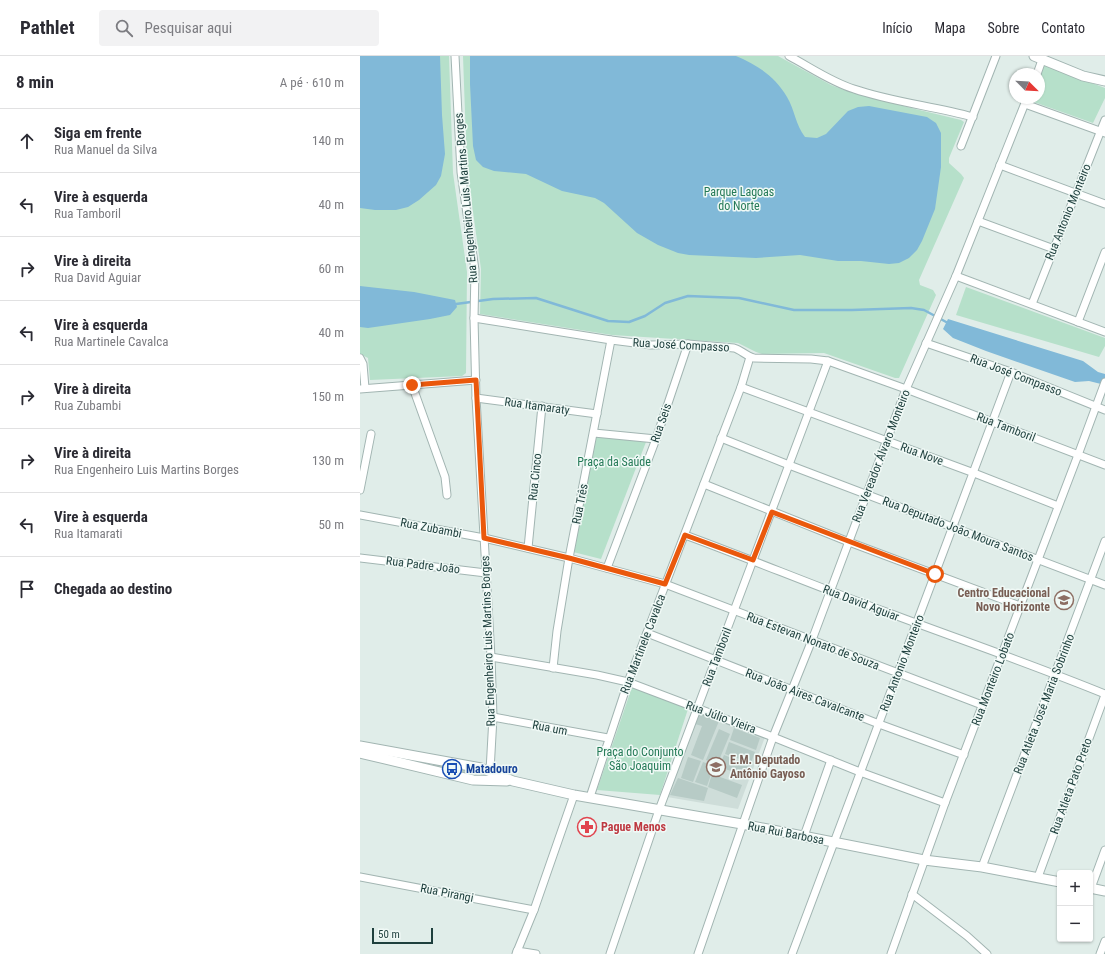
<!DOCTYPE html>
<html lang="pt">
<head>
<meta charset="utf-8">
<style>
  :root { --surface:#fff; --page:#f2f2f3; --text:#2b2b33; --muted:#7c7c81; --line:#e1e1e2 }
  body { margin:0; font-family:"Roboto Condensed",sans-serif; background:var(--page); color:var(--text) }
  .controls { position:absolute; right:12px; bottom:12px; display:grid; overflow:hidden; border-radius:4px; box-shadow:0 1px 3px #0004 }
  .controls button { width:36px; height:36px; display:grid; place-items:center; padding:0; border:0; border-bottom:1px solid var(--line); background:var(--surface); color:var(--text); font:20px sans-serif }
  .compass { position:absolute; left:649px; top:12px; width:36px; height:36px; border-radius:50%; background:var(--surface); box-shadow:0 1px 3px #0004; rotate:114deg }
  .scale { position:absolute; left:12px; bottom:10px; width:61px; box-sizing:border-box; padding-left:4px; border:2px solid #1e3f3d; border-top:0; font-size:11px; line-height:14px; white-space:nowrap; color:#1e3f3d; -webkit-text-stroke:3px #f0f9f6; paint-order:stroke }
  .stop { position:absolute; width:12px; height:12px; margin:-9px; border:3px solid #ea580c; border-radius:50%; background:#fff }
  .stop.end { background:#ea580c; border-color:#fff; box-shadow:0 1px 4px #0008 }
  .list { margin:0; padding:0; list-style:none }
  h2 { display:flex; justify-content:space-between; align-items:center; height:52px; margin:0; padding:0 16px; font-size:17px }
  h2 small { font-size:13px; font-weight:400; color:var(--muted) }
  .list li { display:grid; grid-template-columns:26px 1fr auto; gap:12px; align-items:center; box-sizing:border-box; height:64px; padding:0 16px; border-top:1px solid var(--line) }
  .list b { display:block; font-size:15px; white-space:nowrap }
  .list p { margin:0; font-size:13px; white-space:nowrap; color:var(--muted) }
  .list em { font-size:13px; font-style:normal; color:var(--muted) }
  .icon { flex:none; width:22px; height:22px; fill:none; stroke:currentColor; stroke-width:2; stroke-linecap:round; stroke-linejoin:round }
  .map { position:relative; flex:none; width:745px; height:898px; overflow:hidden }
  header { display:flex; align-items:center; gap:24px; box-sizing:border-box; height:56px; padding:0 20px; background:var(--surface); border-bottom:1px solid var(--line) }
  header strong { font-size:19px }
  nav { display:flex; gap:22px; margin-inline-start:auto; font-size:14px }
  .search { width:280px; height:36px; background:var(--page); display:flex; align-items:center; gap:10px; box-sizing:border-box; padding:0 14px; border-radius:4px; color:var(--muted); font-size:15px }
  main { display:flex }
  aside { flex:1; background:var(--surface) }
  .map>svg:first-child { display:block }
  .built { fill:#ceddd9 }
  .green { fill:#b6e0ca }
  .water { fill:#81b9d8 }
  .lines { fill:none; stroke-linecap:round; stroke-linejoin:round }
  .stream { stroke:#81b9d8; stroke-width:2.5 }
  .building { fill:#b7cbc6 }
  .minor-casing { stroke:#a2b5b2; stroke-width:9 }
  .tertiary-casing { stroke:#a2b5b2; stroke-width:11 }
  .minor { stroke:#fff; stroke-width:7 }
  .tertiary { stroke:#fff; stroke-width:9 }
  .route { stroke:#ea580c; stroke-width:5 }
  .labels { text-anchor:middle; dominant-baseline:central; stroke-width:3; stroke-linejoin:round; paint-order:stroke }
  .park-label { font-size:12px; fill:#247a57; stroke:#f0f9f6 }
  .street-label { font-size:12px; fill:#1e3f3d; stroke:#f0f9f6 }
  .education-label { font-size:12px; font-weight:bold; fill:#785e54; stroke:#f0f9f6; text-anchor:end }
  .transit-label { font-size:12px; font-weight:bold; fill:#164399; stroke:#f0f9f6; text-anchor:start }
  .health-label { font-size:12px; font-weight:bold; fill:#be3a42; stroke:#f0f9f6; text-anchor:start }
</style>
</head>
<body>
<header>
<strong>Pathlet</strong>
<div class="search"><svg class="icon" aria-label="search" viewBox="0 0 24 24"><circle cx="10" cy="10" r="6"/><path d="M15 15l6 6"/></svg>Pesquisar aqui</div>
<nav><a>Início</a><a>Mapa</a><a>Sobre</a><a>Contato</a></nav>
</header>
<main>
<aside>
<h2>8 min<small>A pé · 610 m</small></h2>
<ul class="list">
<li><svg class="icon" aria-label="ahead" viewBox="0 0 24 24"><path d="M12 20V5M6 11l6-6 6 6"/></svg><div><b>Siga em frente</b><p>Rua Manuel da Silva</p></div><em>140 m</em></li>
<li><svg class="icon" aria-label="left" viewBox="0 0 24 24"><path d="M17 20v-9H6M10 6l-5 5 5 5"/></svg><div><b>Vire à esquerda</b><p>Rua Tamboril</p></div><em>40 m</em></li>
<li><svg class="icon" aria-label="right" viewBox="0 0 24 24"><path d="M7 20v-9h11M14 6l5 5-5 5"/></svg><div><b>Vire à direita</b><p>Rua David Aguiar</p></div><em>60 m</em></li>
<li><svg class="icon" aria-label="left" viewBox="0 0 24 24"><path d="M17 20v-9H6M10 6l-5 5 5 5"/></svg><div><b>Vire à esquerda</b><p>Rua Martinele Cavalca</p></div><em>40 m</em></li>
<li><svg class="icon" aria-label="right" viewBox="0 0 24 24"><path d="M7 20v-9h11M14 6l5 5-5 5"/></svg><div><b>Vire à direita</b><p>Rua Zubambi</p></div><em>150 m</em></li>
<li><svg class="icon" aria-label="right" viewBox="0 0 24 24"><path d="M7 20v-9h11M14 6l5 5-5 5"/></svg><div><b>Vire à direita</b><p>Rua Engenheiro Luis Martins Borges</p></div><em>130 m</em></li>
<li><svg class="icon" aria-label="left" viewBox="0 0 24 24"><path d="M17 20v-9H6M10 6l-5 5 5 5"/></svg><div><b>Vire à esquerda</b><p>Rua Itamarati</p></div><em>50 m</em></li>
<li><svg class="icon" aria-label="arrive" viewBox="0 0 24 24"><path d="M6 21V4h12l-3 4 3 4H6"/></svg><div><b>Chegada ao destino</b></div></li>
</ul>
</aside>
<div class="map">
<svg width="745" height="898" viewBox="0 0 745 898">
  <rect width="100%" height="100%" fill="#e0ede9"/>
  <path class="built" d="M339,657L405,681L378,753L307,741Z"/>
  <g class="green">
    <path d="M0,0H89L93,117L107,216L106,317L102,320L10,324L8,302L0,298Z"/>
    <path d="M103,0H418L471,29L484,34L547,51L601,64L604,66L589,102V107L601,118L604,122L559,224L560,229L573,234L576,239L539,322H535L464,297L402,298L396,296L378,287L252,279L120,258L121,213L107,113Z"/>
    <path d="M684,9L745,32V42L733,67L671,45L672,42H679V22Z"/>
    <path d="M606,231L745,282V290L739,301L596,259Z"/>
    <path d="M236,379L286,386L241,503L213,496Z"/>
    <path d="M272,631L328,653L300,739L237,734Z"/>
  </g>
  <g class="water">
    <path d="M0,0H80L82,59L85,98L81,120L76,129L59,144L48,151L36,154H15L0,152Z"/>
    <path d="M110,0H376C397,9 415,20 427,41C435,54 435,68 445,81L457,82L466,78L488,55L498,51L509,50L567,61L576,67L581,77V111L575,153L562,185L557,194L549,202L539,207L529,208L501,205H478L440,199L396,202L329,199L318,197L298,189L277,177L244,147L235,142L202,135L166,118L134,115L123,111L116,104L113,90L110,28Z"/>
    <path d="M0,230L54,236L95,244L97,251L90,259L70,263L8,272L0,271Z"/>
    <path d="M588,263L723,305L738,316L745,318V329L729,325L715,326L626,295L593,282L583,273Z"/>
  </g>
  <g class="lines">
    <path class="stream" d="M96,248L133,243L176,242L248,265L269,266L285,260L305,247L328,240L379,242L434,254H492L551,252L564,254L588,267"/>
  </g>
  <g class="building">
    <path d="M339,657L359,665L343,704L331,699L342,670L335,668Z"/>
    <path d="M374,672L400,682L396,694L370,684Z"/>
    <path d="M359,673L370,678L357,709L346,704Z"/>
    <path d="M369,686L395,696L391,707L365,698Z"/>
    <path d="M364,699L390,709L386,720L359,711Z"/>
    <path d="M328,701L341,705L333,726L321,722Z"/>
    <path d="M74,704L112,712L110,722L72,714Z"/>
    <path d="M343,706L354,710L347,730L335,726Z"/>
    <path d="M352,718L382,729L377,742L348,731Z"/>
    <path d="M318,722L348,732L344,745L310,739Z"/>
  </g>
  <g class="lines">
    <g class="minor-casing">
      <g id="minor">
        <path d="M95,0L101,116L115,214L114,262L116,342L131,601L133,661L130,715"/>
        <path d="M429,0C450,11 471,26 494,33C532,46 573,50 613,61"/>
        <path d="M677,18L682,4"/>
        <path d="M665,48L745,77"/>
        <path d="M601,90L636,0"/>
        <path d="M640,109L745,148"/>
        <path d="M618,165L694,193"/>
        <path d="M596,220L745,276"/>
        <path d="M672,248L745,64"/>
        <path d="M114,262L251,284L291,289L328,288L374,292C381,294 386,300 394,302L451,303L468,305L546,333L745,409"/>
        <path d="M718,266L745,196"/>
        <path d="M566,287L651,316L745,354"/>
        <path d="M0,302L3,308L5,332"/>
        <path d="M52,329L85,421L87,439"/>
        <path d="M381,331L614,417L698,450"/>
        <path d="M0,333L116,324"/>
        <path d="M116,342L237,358"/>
        <path d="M234,377L296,383"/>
        <path d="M361,382L429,409L745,529"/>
        <path d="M344,428L489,486L660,550"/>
        <path d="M0,434L11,378"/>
        <path d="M0,459L124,482L209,502L305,528L622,649"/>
        <path d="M325,479C393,504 460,532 529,557C601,584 674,609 745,638"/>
        <path d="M168,492L182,350"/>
        <path d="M0,502L126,517"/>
        <path d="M247,512L296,383L328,288"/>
        <path d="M287,577L519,668L604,699"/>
        <path d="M131,601L237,619L268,626L413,681L500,716L585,747"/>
        <path d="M193,612L197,575L209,502L251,284"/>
        <path d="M133,661L248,682"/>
        <path d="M230,741L268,626L381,331L390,301"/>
        <path d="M444,780L471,704"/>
        <path d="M622,811L745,485"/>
        <path d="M0,821L174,854"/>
        <path d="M678,821L745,639"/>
        <path d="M731,832L745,794"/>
        <path d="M552,838L607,880L627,898"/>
        <path d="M157,895L176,898"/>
        <path d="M156,898L174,854L214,739"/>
        <path d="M250,898L299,754L468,305"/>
        <path d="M338,898L413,681L452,584L546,333L596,220L667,42"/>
        <path d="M432,898C504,703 579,510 651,316"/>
        <path d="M531,898L585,747L718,399L745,326"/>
        <path d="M740,898L745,885"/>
      </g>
    </g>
    <g class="tertiary-casing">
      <g id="tertiary">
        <path d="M674,0L723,20L745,25"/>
        <path d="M0,690L121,712L153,725L214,739L382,768L564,804L622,811L700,826"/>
        <path d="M0,697L113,724L147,725"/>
        <path d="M730,832L745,835"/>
      </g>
    </g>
    <use href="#minor" class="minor"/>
    <use href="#tertiary" class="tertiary"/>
  </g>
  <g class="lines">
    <path class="route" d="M52,329L116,324L124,482L209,502L305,528L325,479L393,504L412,456L575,518"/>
  </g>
  <defs>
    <g id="school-ring" transform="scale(1)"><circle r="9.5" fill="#f0f9f6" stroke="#8d6e63" stroke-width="1.5"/><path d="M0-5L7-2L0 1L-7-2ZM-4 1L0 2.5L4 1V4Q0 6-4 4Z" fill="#8d6e63"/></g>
    <g id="bus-ring" transform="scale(1)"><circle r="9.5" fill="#f0f9f6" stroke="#1a4fb4" stroke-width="1.5"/><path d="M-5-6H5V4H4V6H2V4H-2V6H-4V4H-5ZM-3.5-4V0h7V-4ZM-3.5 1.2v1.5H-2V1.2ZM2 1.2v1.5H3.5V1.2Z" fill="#1a4fb4"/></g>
    <g id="pharmacy-ring" transform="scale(1)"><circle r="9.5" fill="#f0f9f6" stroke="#e0444e" stroke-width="1.5"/><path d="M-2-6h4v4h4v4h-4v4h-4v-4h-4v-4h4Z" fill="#e0444e"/></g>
  </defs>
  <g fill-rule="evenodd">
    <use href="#school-ring" x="704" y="544"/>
    <use href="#school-ring" x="356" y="711"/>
    <use href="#bus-ring" x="92" y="713"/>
    <use href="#pharmacy-ring" x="227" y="771"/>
  </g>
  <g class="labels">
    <g class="park-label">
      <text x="379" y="136">Parque Lagoas<tspan x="379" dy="14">do Norte</tspan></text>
      <text x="254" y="406">Praça da Saúde</text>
      <text x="280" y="696">Praça do Conjunto<tspan x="280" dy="14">São Joaquim</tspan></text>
    </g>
    <g class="street-label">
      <text transform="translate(106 142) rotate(-95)">Rua Engenheiro Luis Martins Borges</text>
      <text transform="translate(708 156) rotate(-68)">Rua Antonio Monteiro</text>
      <text transform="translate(321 289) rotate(3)">Rua José Compasso</text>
      <text transform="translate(656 319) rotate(21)">Rua José Compasso</text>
      <text transform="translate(177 350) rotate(8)">Rua Itamaraty</text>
      <text transform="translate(301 367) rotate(-71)">Rua Seis</text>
      <text transform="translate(646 371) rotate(21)">Rua Tamboril</text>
      <text transform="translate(562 398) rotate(20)">Rua Nove</text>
      <text transform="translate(521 400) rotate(-69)">Rua Vereador Álvaro Monteiro</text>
      <text transform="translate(175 421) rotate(-84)">Rua Cinco</text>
      <text transform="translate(220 448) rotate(-79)">Rua Três</text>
      <text transform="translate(71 472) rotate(11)">Rua Zubambi</text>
      <text transform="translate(598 473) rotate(21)">Rua Deputado João Moura Santos</text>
      <text transform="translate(63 509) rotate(7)">Rua Padre João</text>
      <text transform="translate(501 547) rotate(21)">Rua David Aguiar</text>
      <text transform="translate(128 585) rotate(-92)">Rua Engenheiro Luis Martins Borges</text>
      <text transform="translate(453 585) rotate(21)">Rua Estevan Nonato de Souza</text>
      <text transform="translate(283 588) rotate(-69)">Rua Martinele Cavalca</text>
      <text transform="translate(357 601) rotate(-69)">Rua Tamboril</text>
      <text transform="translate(542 607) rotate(-69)">Rua Antonio Monteiro</text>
      <text transform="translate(633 623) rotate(-69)">Rua Monteiro Lobato</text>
      <text transform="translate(445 639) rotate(21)">Rua João Aires Cavalcante</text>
      <text transform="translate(684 648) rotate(-69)">Rua Atleta José Maria Sobrinho</text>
      <text transform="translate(361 661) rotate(20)">Rua Júlio Vieira</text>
      <text transform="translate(190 672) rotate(11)">Rua um</text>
      <text transform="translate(711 730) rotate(-70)">Rua Atleta Pato Preto</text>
      <text transform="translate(426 777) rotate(11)">Rua Rui Barbosa</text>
      <text transform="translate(87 837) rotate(11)">Rua Pirangi</text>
    </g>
    <g class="education-label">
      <text x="690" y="537">Centro Educacional<tspan x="690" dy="14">Novo Horizonte</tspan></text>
      <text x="370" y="704" text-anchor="start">E.M. Deputado<tspan x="370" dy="14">Antônio Gayoso</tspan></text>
    </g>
    <g class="transit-label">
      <text x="106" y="713">Matadouro</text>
    </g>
    <g class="health-label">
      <text x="241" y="771">Pague Menos</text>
    </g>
  </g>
</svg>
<div class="controls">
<button>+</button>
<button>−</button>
</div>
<svg class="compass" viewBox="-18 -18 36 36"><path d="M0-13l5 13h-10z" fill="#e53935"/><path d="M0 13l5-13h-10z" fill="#7c7c81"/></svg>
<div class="scale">50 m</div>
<div class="stop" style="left:575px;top:518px"></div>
<div class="stop end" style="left:52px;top:329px"></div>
</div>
</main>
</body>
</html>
